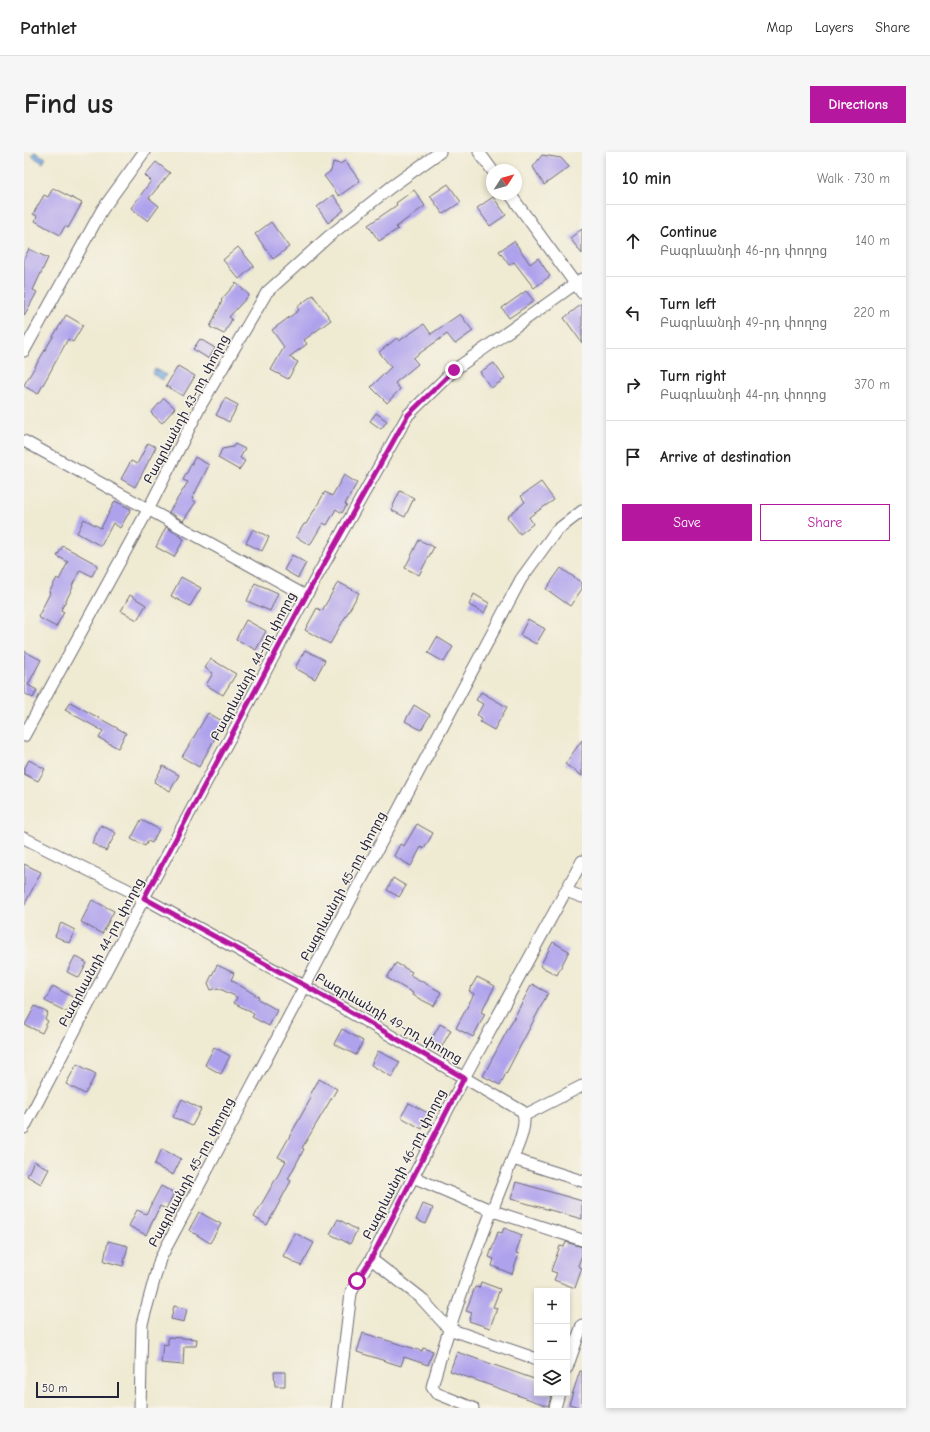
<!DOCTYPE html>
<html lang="en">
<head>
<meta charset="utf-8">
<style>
  :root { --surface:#fff; --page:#f6f6f6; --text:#222; --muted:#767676; --line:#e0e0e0; --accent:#b5179e }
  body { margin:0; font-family:"Comic Neue","Noto Sans Armenian",sans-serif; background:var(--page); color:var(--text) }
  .controls { position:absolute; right:12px; bottom:12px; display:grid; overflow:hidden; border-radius:0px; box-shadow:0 2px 6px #0003 }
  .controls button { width:36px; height:36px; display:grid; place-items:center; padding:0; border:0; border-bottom:1px solid var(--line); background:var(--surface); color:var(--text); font:20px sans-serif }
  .compass { position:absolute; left:462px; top:12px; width:36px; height:36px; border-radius:50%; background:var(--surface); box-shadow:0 2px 6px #0003; rotate:54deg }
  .scale { position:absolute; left:12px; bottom:10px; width:83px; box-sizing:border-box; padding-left:4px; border:2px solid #22223b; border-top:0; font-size:11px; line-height:14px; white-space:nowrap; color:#22223b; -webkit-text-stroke:3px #f7f3e8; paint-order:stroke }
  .stop { position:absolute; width:12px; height:12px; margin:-9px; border:3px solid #b5179e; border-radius:50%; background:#fff }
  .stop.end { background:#b5179e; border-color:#fff; box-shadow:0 1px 4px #0008 }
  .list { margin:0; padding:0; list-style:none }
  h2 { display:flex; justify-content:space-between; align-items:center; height:52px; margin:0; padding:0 16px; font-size:17px }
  h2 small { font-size:13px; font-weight:400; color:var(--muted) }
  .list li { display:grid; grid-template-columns:26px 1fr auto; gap:12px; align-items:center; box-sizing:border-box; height:72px; padding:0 16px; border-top:1px solid var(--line) }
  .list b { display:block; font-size:15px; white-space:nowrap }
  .list p { margin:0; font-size:13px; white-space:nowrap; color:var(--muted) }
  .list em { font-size:13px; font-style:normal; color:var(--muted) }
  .actions { display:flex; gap:8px; padding:12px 16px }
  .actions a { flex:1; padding:9px 0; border:1px solid var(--accent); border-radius:0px; text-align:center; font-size:14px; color:var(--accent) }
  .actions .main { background:var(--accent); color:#fff }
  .icon { flex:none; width:22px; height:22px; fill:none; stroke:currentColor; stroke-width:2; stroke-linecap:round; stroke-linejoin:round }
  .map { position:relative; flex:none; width:558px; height:1256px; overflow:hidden; border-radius:0px }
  header { display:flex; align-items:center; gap:24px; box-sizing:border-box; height:56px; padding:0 20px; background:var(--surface); border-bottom:1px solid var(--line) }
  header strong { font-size:19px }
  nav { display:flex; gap:22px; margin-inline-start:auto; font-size:14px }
  .intro { display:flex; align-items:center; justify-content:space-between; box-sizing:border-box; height:96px; padding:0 24px }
  h1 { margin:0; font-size:28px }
  .button { padding:10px 18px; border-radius:0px; background:var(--accent); color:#fff; font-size:14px; font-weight:700 }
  main { display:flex; gap:24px; padding:0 24px }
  aside { flex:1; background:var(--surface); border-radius:0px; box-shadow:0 2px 6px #0003 }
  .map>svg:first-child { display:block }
  .water { fill:#73a8e0; stroke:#4a658e }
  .building { fill:#afa2ed }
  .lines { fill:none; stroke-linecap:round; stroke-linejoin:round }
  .minor-casing { stroke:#6a6870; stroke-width:13 }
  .minor { stroke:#fff; stroke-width:11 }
  .route { stroke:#b5179e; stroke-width:5 }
  .labels { text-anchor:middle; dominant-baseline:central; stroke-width:3; stroke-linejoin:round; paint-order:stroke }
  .street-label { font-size:13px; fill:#22223b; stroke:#f7f3e8 }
</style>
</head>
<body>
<header>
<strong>Pathlet</strong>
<nav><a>Map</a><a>Layers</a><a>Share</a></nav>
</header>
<div class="intro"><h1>Find us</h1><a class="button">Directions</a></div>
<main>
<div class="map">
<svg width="558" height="1256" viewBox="0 0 558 1256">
  <rect width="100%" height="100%" fill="#f7f3e8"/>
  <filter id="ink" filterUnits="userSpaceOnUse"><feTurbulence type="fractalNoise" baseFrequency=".025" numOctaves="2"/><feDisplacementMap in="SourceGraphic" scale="8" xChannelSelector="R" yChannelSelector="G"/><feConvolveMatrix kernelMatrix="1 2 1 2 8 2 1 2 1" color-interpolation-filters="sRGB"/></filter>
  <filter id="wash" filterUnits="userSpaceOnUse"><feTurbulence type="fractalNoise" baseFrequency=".012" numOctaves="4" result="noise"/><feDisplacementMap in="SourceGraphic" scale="16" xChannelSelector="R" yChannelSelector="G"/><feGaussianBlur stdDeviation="0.9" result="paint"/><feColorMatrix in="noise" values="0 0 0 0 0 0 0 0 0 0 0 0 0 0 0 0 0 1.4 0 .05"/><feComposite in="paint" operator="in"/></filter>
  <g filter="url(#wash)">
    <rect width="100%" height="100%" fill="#efead2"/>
    <g class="water">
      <path d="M10,0L22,6L19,11L8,4Z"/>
      <path d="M131,217L142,223L139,228L128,222Z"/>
    </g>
    <g id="blocks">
      <g class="building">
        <path d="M518,3L537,6L545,15L520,33L509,15Z"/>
        <path d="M321,9L336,29L315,44L300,24L307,19L309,10L316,12Z"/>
        <path d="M132,10L146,21L125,46L135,54L124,69L107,56L127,29L121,23Z"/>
        <path d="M424,32L437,50L419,62L406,44Z"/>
        <path d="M29,36L58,51L44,76L41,74L36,83L11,69L13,64L9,62L20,43L24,45Z"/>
        <path d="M390,38L401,54L372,75L374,77L355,89L344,73L373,53L372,51Z"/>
        <path d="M309,43L320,58L304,71L293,55Z"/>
        <path d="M469,45L482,63L466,74L453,56Z"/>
        <path d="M247,70L265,95L249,107L231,82Z"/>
        <path d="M558,77V102L546,86Z"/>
        <path d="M490,89L506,112L514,106L526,124L510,136L490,110L485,113L475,99Z"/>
        <path d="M214,95L230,114L215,127L199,108Z"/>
        <path d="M5,97L24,106L9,138L13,140L0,164V107Z"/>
        <path d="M212,131L225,143L205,165L208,167L200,182L186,175L198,149L197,148Z"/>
        <path d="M502,139L510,149L485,166L478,156Z"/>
        <path d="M289,143L307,168L280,188L283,192L265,205L274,210L264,227L247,218L260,195L248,178L275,158L273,155Z"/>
        <path d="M558,152V191L540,166Z"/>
        <path d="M436,162L449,179L431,192L423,182L389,206L394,212L371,231L376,237L363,251L347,235L367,215L355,200L373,186L375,189L400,172L407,182Z"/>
        <path d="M42,163L59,173L49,190L44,187L14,242L0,234V233Z"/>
        <path d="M176,187L191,196L185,207L169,197Z"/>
        <path d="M470,211L481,227L467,236L456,220Z"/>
        <path d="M154,214L171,224L159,244L142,234Z"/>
        <path d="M140,246L151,256L138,271L127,261Z"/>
        <path d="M201,246L214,253L205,270L192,263Z"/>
        <path d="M352,261L363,269L357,277L346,269Z"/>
        <path d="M124,291L132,295L111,335L97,327L107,309L113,312Z"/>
        <path d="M211,292L221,297L216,306L221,309L215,318L194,306L198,297L209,295Z"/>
        <path d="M171,305L185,313L168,347L172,350L159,369L145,360L164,330L159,328Z"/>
        <path d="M320,323L333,331L321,352L323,353L318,361L312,357L303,373L299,371L286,393L272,385L280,372H282L301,340L308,344Z"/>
        <path d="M517,330L530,348L505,365L509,372L496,382L483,365L501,350L497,344Z"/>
        <path d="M376,339L390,346L381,365L367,358Z"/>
        <path d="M91,349L107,357L96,376L89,371L77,394L53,381L60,367L77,376Z"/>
        <path d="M142,375L160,387L150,405L132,395Z"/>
        <path d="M229,377L245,385L238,399L222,391Z"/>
        <path d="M395,388L410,395L395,423L381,416Z"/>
        <path d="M39,394L74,413L68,424L56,418L48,434L49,435L37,458L40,460L32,475L14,465L26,441L25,440L33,426L35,428L44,410L33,404Z"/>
        <path d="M268,403L282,411L274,426L260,418Z"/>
        <path d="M537,416L558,431V437L546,454L522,437Z"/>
        <path d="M157,425L177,436L166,454L147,444Z"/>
        <path d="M314,430L335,441L306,492L281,478L293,456L298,459Z"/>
        <path d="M231,431L254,441L246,459L223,449Z"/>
        <path d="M450,442L465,451L460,461L445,453Z"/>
        <path d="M106,443L122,453L113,468L97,459Z"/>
        <path d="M504,467L521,477L512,492L496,483Z"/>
        <path d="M222,468L242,479L232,498L212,487Z"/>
        <path d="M413,485L429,495L420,510L404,501Z"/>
        <path d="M281,498L301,508L291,527L271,516Z"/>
        <path d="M0,499L17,508L4,533L13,538L9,546L0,541Z"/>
        <path d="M187,507L212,522L199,543L182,533L189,521L181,516Z"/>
        <path d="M457,540L483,555L470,578L456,570L458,566L453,563L459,552L452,548Z"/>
        <path d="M46,550L102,581L94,596L75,586L79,579L41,558Z"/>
        <path d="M390,553L406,563L397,578L381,569Z"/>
        <path d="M184,561L200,570L175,615L158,605Z"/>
        <path d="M558,588V624L541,612Z"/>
        <path d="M5,608L21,617L14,629L0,622V617Z"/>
        <path d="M139,614L155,623L146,639L130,630Z"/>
        <path d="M117,668L135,677L128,691L124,689L121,694L107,687Z"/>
        <path d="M393,672L409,681L400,697L397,695L387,714L370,704L376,692L380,694Z"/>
        <path d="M77,673L92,681L82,699L68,691Z"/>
        <path d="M0,712L17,720L0,754Z"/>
        <path d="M369,726L382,734L375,745L363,738Z"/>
        <path d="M68,748L90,759L78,782L57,770Z"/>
        <path d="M37,771L51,778L45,791L31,784Z"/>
        <path d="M529,790L545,799L533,823L516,814Z"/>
        <path d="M51,804L63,811L55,826L43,820Z"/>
        <path d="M372,811L388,820L386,823L417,840L410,854L388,843L389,841L363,826Z"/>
        <path d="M193,813L210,821L207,828L235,845L234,847L253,858L245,874L228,865L230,862L210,851L213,845L194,836L187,838L184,831Z"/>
        <path d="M453,825L471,834L457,860L461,862L449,885L432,876L450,842L445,839Z"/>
        <path d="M508,832L524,841L476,933L459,924Z"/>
        <path d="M29,834L50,846L43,860L21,849Z"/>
        <path d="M11,854L24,861L21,867L24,869L18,881L1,873Z"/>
        <path d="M416,872L427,878L417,896L406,890Z"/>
        <path d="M318,877L339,889L332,903L310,892Z"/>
        <path d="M190,895L206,904L197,922L181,913Z"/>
        <path d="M354,899L376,910L368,925L347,913Z"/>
        <path d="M53,912L72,922L61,942L42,932Z"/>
        <path d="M295,927L313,937L278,996L280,997L264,1027L267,1029L243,1073L230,1065L262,1009L254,1005L287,946L285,945Z"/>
        <path d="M158,947L177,957L168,974L149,965Z"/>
        <path d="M385,951L406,962L398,977L377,965Z"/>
        <path d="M138,997L157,1007L149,1023L130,1013Z"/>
        <path d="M10,1009L25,1017L17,1032L3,1024Z"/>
        <path d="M492,1030L558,1049V1067L487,1047Z"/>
        <path d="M137,1034L150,1041L142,1057L136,1054L122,1083L105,1074L113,1058L122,1062Z"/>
        <path d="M399,1052L409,1056L402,1072L392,1068Z"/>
        <path d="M175,1060L197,1072L186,1091L165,1078Z"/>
        <path d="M314,1067L333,1078L326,1092L306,1082Z"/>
        <path d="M480,1076L498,1083L492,1101L495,1102L488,1122L468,1114L470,1107L465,1105L474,1080L478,1081Z"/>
        <path d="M271,1081L290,1091L277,1114L259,1104Z"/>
        <path d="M84,1089L104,1094L99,1114L80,1109Z"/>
        <path d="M542,1090L558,1095V1103L554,1114L558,1116L551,1136L530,1128L533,1121L527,1119L536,1094L540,1095Z"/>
        <path d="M457,1130L476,1137L469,1155L473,1156L466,1176L445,1169L448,1161L442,1159L451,1135L455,1136Z"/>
        <path d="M150,1154L163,1157L160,1170L147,1167Z"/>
        <path d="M339,1181L398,1199L399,1196L409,1199L404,1213L380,1205L377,1214L333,1200Z"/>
        <path d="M144,1185L173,1187L172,1194H160L159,1213L137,1211L139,1192L144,1193Z"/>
        <path d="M433,1200L513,1228V1241H528L524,1254L426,1219Z"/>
        <path d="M556,1219H558V1256L545,1252Z"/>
        <path d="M250,1220H261V1234H251Z"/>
      </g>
    </g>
  </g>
  <g filter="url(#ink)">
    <use href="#blocks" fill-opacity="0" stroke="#6a6870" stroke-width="1"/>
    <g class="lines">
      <g class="minor-casing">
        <g id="minor">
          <path d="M455,0L468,18"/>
          <path d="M486,42L558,141"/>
          <path d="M0,199L78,58L120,0"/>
          <path d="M0,289L282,444"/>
          <path d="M0,584L124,358L177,253L243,140L304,85L367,35L416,0"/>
          <path d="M0,686L120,746L282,835L498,959C505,971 493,996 488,1008C458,1082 429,1158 408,1235L412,1241L449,1256"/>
          <path d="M542,739L558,745"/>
          <path d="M501,963L558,934"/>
          <path d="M0,976L120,746L282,444L384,263L430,218L558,127"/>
          <path d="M489,1007L558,1029"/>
          <path d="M389,1025L469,1059L558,1088"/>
          <path d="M347,1107L396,1145L425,1177L513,1207"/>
          <path d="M543,1216L558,1173"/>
          <path d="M116,1256L118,1172L136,1107L497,427L532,379L558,359"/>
          <path d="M313,1256L327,1141L333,1129L347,1107L440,926L558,709"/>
          <path d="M531,1256L535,1241"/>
        </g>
      </g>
      <use href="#minor" class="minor"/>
    </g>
  </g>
  <g class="lines" filter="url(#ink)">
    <path class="route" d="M333,1129L347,1107L440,926L282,834L120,746L282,444L384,263L430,218"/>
  </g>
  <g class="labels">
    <g class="street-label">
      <text transform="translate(162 257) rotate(-62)">Բագրևանդի 43-րդ փողոց</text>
      <text transform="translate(229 514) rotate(-62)">Բագրևանդի 44-րդ փողոց</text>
      <text transform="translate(319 734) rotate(-62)">Բագրևանդի 45-րդ փողոց</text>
      <text transform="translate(77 800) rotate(-62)">Բագրևանդի 44-րդ փողոց</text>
      <text transform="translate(365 866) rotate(30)">Բագրևանդի 49-րդ փողոց</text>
      <text transform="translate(380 1012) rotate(-63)">Բագրևանդի 46-րդ փողոց</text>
      <text transform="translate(167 1020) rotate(-62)">Բագրևանդի 45-րդ փողոց</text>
    </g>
  </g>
</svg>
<div class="controls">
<button>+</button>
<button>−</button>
<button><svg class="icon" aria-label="layers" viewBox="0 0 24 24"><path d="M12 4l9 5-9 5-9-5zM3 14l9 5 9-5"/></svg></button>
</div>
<svg class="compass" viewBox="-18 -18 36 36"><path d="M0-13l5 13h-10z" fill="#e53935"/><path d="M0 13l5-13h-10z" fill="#767676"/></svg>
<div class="scale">50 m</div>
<div class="stop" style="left:333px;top:1129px"></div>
<div class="stop end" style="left:430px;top:218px"></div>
</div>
<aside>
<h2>10 min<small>Walk · 730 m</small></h2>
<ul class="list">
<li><svg class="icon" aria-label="ahead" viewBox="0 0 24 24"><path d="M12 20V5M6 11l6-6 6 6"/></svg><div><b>Continue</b><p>Բագրևանդի 46-րդ փողոց</p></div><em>140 m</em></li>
<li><svg class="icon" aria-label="left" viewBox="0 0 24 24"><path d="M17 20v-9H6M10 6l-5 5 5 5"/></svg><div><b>Turn left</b><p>Բագրևանդի 49-րդ փողոց</p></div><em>220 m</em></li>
<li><svg class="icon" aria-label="right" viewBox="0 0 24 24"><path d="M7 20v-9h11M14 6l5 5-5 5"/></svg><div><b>Turn right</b><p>Բագրևանդի 44-րդ փողոց</p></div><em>370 m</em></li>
<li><svg class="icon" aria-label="arrive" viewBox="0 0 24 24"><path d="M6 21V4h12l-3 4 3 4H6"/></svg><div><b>Arrive at destination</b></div></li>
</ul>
<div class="actions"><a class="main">Save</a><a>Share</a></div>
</aside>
</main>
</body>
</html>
